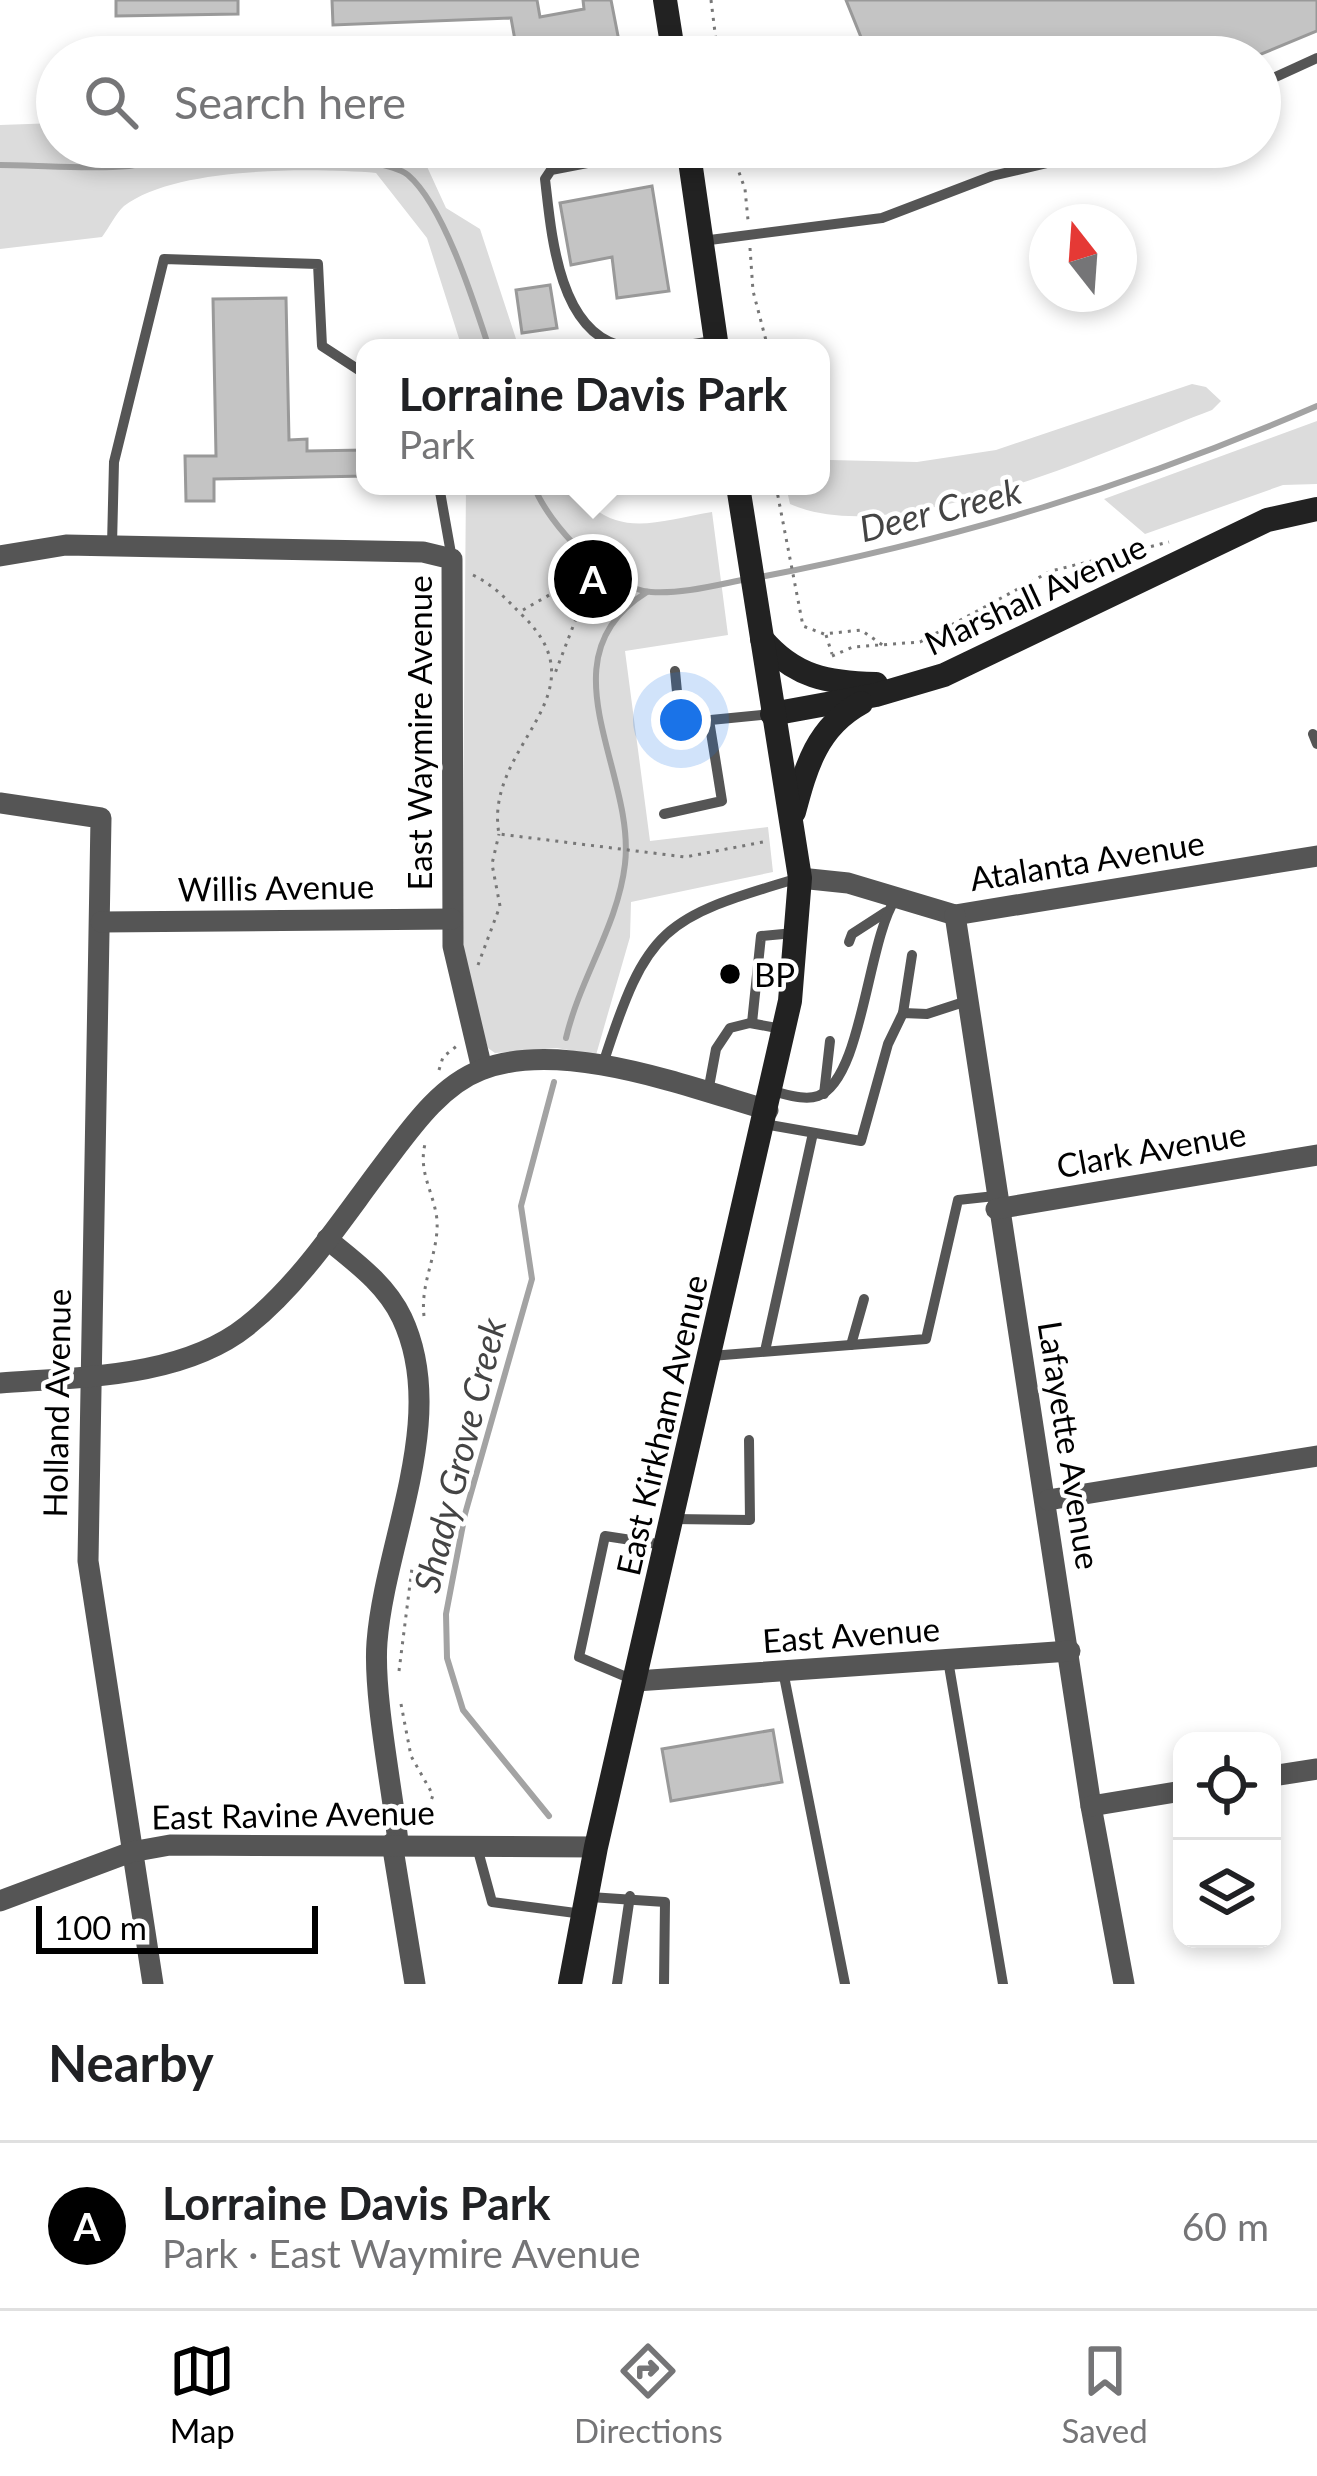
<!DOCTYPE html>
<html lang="en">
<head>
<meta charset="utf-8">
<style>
  :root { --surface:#fff; --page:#f2f2f2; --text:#202124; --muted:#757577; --line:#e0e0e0; --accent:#000 }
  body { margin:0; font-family:Lato,sans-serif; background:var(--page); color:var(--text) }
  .controls { position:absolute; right:36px; bottom:36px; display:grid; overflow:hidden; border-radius:24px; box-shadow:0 6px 18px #0003 }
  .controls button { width:108px; height:108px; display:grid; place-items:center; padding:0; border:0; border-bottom:3px solid var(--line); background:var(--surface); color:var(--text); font:60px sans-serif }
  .compass { position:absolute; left:1029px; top:204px; width:108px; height:108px; border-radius:50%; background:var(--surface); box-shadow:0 6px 18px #0003; rotate:343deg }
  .scale { position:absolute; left:36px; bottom:30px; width:282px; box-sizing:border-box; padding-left:12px; border:6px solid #000; border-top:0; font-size:33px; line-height:42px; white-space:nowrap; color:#000; -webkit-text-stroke:9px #fff; paint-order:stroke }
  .you { position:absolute; left:681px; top:720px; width:42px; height:42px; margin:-30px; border:9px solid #fff; border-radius:50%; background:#1a73e8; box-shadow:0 0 0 18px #1a73e833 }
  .badge { display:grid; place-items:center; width:78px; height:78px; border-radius:50%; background:var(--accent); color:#fff; font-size:39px; font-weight:700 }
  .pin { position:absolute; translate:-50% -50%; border:6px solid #fff; box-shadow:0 3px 12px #0006 }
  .popup { position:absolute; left:356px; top:339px; width:474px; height:156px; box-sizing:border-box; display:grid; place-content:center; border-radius:24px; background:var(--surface); filter:drop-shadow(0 3px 9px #0005); font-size:39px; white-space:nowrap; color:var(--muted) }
  .popup b { font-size:45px; color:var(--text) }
  .popup::after { content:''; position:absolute; left:50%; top:100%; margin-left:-24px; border:24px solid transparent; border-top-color:var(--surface) }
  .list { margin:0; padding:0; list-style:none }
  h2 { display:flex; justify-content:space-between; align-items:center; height:156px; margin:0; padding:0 48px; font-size:51px }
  h2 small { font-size:39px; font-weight:400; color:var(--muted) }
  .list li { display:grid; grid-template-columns:78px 1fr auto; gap:36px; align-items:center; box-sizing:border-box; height:168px; padding:0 48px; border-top:3px solid var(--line) }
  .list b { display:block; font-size:45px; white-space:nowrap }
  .list p { margin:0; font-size:39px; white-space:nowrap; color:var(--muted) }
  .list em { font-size:39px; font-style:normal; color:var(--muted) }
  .icon { flex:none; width:66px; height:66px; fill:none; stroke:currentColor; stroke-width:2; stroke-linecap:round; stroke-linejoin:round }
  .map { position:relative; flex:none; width:1317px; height:1984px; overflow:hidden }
  .search { position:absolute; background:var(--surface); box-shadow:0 6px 18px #0003; left:36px; right:36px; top:36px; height:132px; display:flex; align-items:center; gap:30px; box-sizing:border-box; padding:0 42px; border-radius:66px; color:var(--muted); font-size:45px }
  .sheet { height:324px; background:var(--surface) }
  nav { display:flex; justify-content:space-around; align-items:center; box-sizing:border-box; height:168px; border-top:3px solid var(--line); background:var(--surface); font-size:33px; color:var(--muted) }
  nav a { display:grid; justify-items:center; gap:6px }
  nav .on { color:var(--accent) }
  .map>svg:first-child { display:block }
  .green { fill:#dcdcdc }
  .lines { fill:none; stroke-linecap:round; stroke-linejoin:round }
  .stream { stroke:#a3a3a3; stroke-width:6 }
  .building { fill:#c4c4c4; stroke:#999; stroke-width:3 }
  .path { stroke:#777; stroke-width:3; stroke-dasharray:3 6; stroke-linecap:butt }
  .lane { stroke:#555; stroke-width:10 }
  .street { stroke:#555; stroke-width:21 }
  .secondary { stroke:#222; stroke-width:24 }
  .poi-dot { fill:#000; stroke:#fff; stroke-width:4.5 }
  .labels { text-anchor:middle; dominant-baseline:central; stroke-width:9; stroke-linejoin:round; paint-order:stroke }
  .street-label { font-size:33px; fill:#000; stroke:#fff }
  .poi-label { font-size:33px; fill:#000; stroke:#fff; text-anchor:start }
  .water-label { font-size:36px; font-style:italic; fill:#444; stroke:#fff }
</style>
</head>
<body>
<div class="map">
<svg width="1317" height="1984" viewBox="0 0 1317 1984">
  <rect width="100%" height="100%" fill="#fff"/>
  <g class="green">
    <path d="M57,123V147H418L446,208L480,229L519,348H462L427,238L376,173C314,168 176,166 124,206C116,213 109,228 102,237L0,249V125Z"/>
    <path d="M1192,384L1206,387L1221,401L1212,410C1106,450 896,551 790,504L786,486H821V463L830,460L917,462L996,450Z"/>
    <path d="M1317,421V484L1283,485L1145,534L1104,499Z"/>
    <path d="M466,486H573C613,541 653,522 712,512L728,635L625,651L650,841L768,827L773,872L631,902L630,937L596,1055L557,1048L495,1053L488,1048L467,982L462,933Z"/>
  </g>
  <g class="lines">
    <g class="stream">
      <path d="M0,165C42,165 87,170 129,166C147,164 164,154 181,151C216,144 382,154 408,175C444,206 474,302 489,348"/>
      <path d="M534,486C547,523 610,590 651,592C683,594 716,585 747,579"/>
      <path d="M760,577C957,539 1132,486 1317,406"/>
      <path d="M566,1038C580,978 618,925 625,864C636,771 540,658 647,592"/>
      <path d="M549,1816L463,1710L447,1658L446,1614L465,1514L532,1279L521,1206L554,1082"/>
    </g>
  </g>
  <g class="building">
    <path d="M116,0H238V14L116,16Z"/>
    <path d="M332,0H537L540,17L584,9L583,0H611L619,41L631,39L634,57H518L511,18L333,25Z"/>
    <path d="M846,0H1317V31L1254,57H869Z"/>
    <path d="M652,186L669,291L617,298L612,257L571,265L560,203Z"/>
    <path d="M550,285L557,328L522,333L516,290Z"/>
    <path d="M286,298L289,440L307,439V451L365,450V476L214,479V501H186L185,456H216L213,299Z"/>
    <path d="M773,1730L782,1782L671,1801L662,1749Z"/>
  </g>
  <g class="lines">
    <g class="path">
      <path d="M711,0L718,57"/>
      <path d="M730,147L745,189L748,220"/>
      <path d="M750,248L753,291L768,348"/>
      <path d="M776,486L803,626L824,634L861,630L884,646"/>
      <path d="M473,575C495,586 506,599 523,616C605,696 483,745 499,834L685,857L763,842"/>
      <path d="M523,610L551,594L564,596L577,616L554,676"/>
      <path d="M826,635L832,654"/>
      <path d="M832,656L853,647L920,642L1051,571L1169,542"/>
      <path d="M478,965L500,906L492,864L499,834"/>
      <path d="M439,1070L443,1057L458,1045"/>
      <path d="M424,1316C420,1282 439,1253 437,1220C434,1192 418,1173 425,1144"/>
      <path d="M399,1671L412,1568"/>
      <path d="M401,1704L411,1756L433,1795L423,1824"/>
    </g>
    <g class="lane">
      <path d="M1260,84L1317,58"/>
      <path d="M670,147L551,170L545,179C551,229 557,327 618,345C645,354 685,345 713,341"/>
      <path d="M702,241L882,218L992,176L1115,147"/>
      <path d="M439,486L452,559"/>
      <path d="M112,545L114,462L164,259L318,264L322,346L365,374"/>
      <path d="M675,671L680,723L772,714"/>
      <path d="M1313,734L1317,744"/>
      <path d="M664,814L722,801L709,720"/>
      <path d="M849,942L852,934L886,912"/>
      <path d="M903,1013L912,955"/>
      <path d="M752,1023L761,936L794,933"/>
      <path d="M603,1064C647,927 662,918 799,878"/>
      <path d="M772,1091C786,1094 804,1101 818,1096C863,1079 867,940 896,898"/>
      <path d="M708,1092L716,1049L730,1028L750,1023L782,1029"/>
      <path d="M824,1094L830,1041"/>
      <path d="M764,1124L861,1141L888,1044L903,1013L927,1014L967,1001"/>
      <path d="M851,1345L864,1299"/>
      <path d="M765,1351L813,1133"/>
      <path d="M711,1356L926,1339L958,1200L995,1196"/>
      <path d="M673,1519L750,1520L749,1440"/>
      <path d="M948,1660L1003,1984"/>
      <path d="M783,1671L845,1984"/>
      <path d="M636,1681L579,1657L605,1536L664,1545"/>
      <path d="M477,1847L492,1902L583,1914"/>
      <path d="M590,1897L665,1902L664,1984"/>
      <path d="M617,1984L630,1896"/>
    </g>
    <g class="street">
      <path d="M0,556L66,545L423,552L452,559L453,946L482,1069"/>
      <path d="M0,803L101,818L88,1561L153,1984"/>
      <path d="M800,878L848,883L955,915L1317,856"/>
      <path d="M955,915L1091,1806L1124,1984"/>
      <path d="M101,922L452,919"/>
      <path d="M996,1209L1317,1155"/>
      <path d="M327,1239C355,1262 386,1284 402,1318C449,1418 385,1540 377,1642C373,1694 392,1787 398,1842"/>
      <path d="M0,1383C79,1377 182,1378 247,1326C301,1283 342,1219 383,1165C409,1131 439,1086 481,1070C561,1038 688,1087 768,1110"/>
      <path d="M1048,1500L1317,1456"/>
      <path d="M636,1681L1070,1651"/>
      <path d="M1272,1776L1317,1769"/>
      <path d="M1091,1806L1182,1791"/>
      <path d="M392,1843L415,1984"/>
      <path d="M0,1901L131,1852L170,1845L596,1847"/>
    </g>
    <g class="secondary">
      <path d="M665,0L674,57"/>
      <path d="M688,147L717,348"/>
      <path d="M762,639C794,677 828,683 876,684"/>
      <path d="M772,714L876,695L944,675L1267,520L1317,509"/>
      <path d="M794,812C806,767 817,727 861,703"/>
      <path d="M570,1984L596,1847L790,1001L800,878L738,486"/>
    </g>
  </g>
  <circle class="poi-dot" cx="730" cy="974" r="12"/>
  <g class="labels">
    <g class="street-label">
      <text transform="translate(1035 594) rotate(-25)">Marshall Avenue</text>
      <text transform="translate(419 733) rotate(-90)">East Waymire Avenue</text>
      <text transform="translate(1087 860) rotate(-9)">Atalanta Avenue</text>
      <text transform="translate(276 887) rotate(-1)">Willis Avenue</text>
      <text transform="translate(1151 1149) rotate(-10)">Clark Avenue</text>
      <text transform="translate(56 1403) rotate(-89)">Holland Avenue</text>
      <text transform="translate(661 1425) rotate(-77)">East Kirkham Avenue</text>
      <text transform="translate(1070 1445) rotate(81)">Lafayette Avenue</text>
      <text transform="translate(851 1634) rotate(-4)">East Avenue</text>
      <text transform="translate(293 1814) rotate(-1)">East Ravine Avenue</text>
    </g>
    <g class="poi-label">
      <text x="754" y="974">BP</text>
    </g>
    <g class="water-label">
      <text transform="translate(940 509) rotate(-14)">Deer Creek</text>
      <text transform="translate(459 1455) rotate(-76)">Shady Grove Creek</text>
    </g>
  </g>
</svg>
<div class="controls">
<button><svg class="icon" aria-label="locate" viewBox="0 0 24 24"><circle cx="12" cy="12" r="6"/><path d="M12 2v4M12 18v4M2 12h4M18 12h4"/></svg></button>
<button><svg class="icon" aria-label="layers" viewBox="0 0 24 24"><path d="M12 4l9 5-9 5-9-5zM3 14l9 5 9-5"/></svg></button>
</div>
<svg class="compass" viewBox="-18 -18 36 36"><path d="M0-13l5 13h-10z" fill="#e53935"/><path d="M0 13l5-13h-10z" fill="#757577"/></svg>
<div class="scale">100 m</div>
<div class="you"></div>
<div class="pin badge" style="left:593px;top:579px">A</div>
<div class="popup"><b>Lorraine Davis Park</b>Park</div>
<div class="search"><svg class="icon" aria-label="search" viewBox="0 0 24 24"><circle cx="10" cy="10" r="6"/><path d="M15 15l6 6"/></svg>Search here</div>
</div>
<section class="sheet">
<h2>Nearby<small></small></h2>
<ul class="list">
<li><span class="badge">A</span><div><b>Lorraine Davis Park</b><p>Park · East Waymire Avenue</p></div><em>60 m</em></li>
</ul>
</section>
<nav>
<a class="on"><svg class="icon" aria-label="map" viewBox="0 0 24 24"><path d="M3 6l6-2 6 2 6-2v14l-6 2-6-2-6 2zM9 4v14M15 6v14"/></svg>Map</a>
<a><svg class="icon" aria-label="directions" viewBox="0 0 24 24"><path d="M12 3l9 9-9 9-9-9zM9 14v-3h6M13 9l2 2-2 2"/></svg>Directions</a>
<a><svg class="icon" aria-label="saved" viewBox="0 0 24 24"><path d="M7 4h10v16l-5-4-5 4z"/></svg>Saved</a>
</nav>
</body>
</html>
